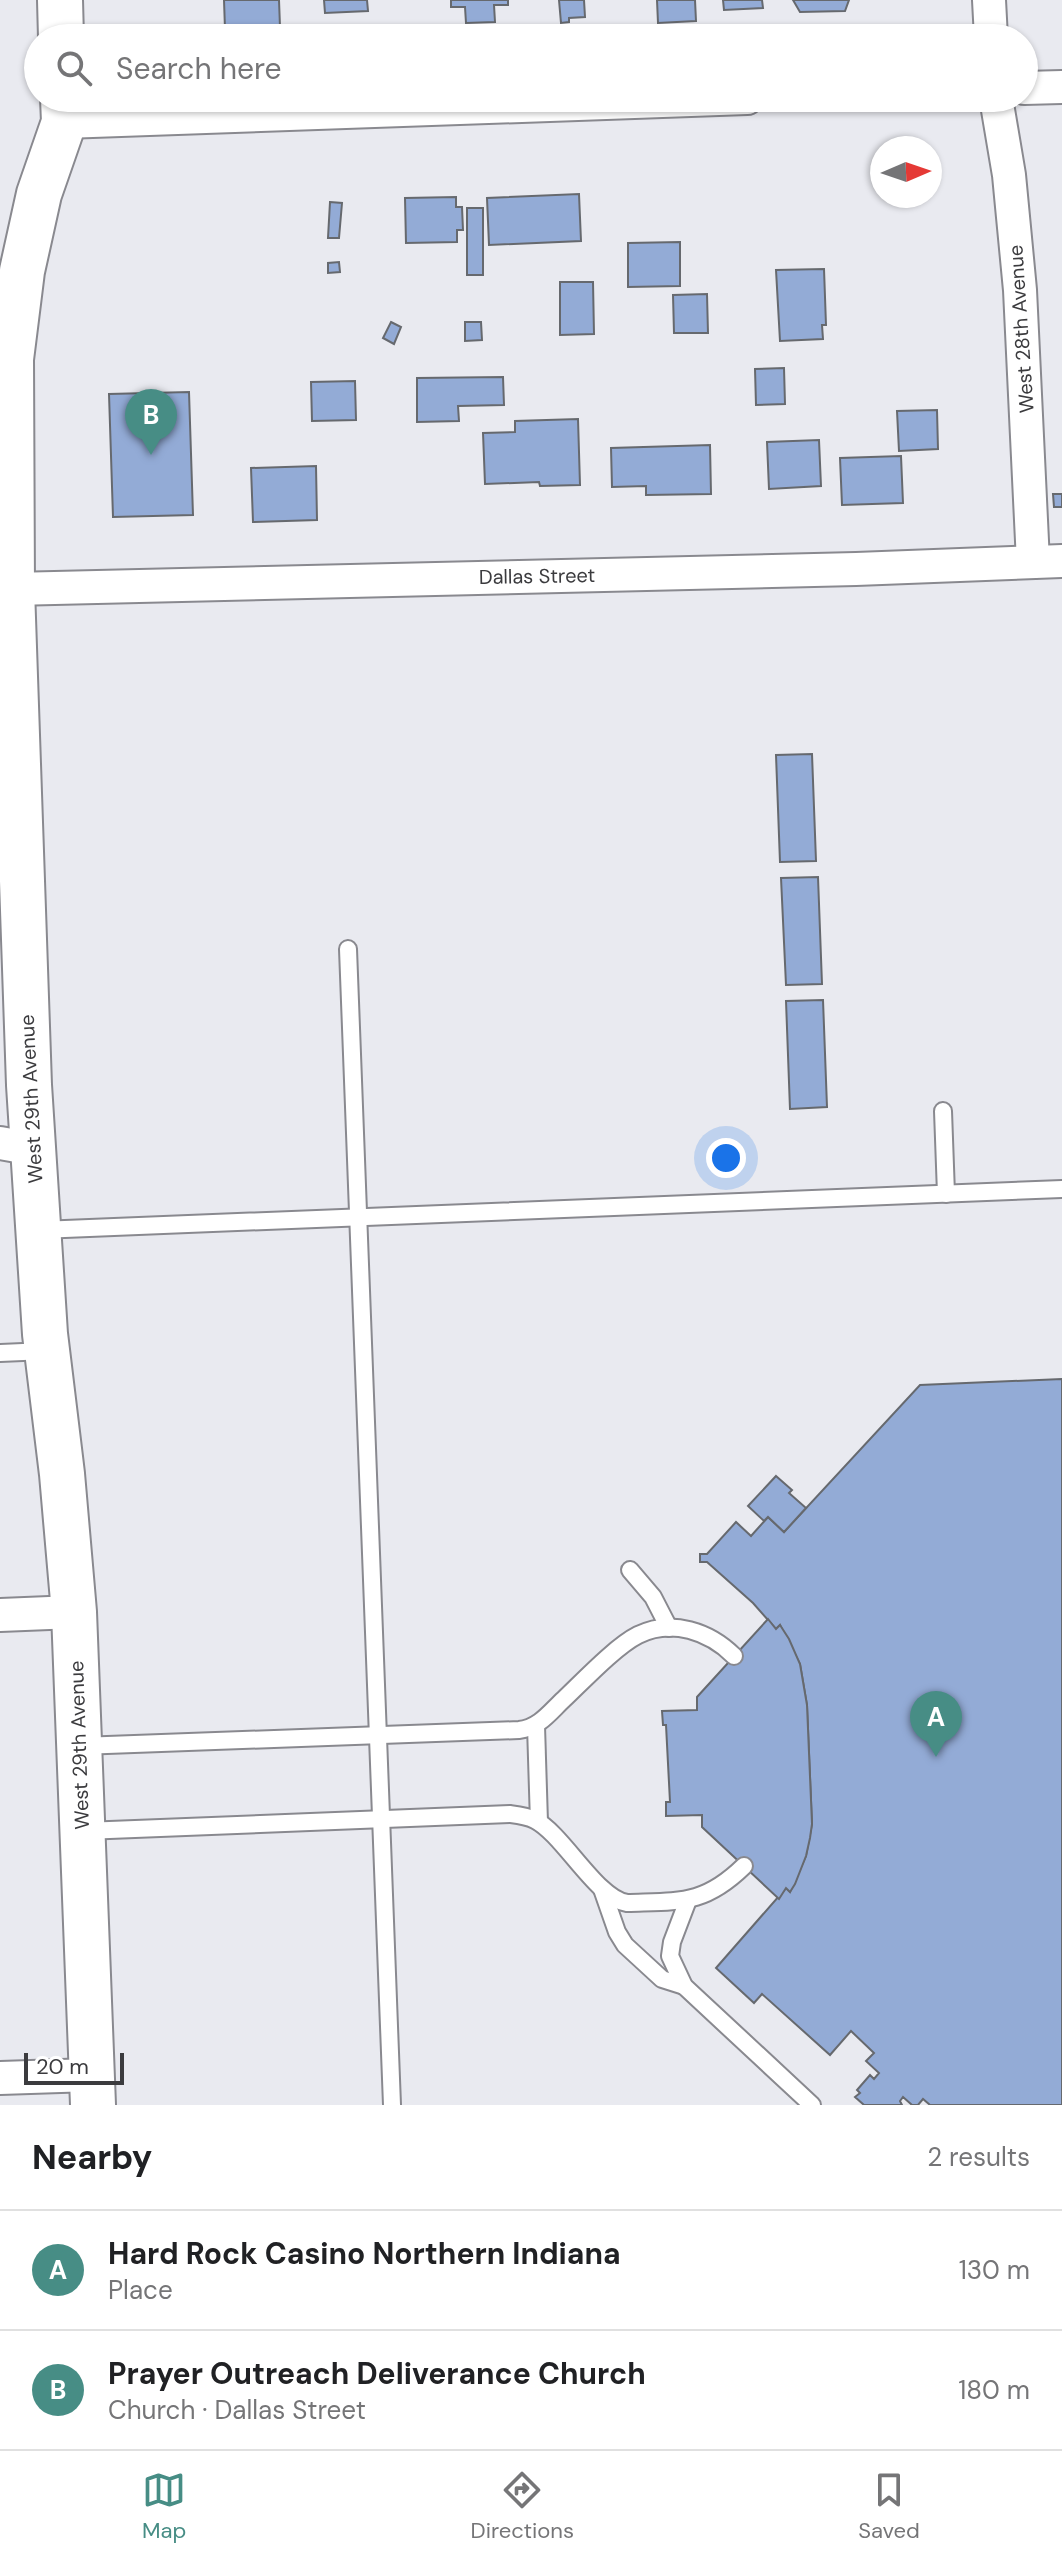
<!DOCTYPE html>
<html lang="en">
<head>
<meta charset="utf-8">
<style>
  :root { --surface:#fff; --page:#f6f6f6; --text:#202124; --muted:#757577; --line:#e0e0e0; --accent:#478d85 }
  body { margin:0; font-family:"DM Sans",sans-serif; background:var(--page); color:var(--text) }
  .compass { position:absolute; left:870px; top:136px; width:72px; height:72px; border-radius:50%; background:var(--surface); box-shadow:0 2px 6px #0004; rotate:88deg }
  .scale { position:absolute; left:24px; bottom:20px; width:100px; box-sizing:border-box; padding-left:8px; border:4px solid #3b3b3e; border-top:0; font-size:22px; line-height:28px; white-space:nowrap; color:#3b3b3e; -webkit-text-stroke:6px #fff; paint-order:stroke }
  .you { position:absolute; left:726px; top:1158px; width:28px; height:28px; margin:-20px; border:6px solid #fff; border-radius:50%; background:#1a73e8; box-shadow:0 0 0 12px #1a73e833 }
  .badge { display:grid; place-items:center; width:52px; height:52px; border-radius:50%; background:var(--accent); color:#fff; font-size:26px; font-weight:700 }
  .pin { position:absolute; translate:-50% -66px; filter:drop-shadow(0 2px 4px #0008) }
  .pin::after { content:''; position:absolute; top:42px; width:28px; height:24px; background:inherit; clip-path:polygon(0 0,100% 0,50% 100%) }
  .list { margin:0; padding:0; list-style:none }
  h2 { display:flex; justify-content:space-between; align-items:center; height:104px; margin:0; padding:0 32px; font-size:34px }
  h2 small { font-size:26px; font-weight:400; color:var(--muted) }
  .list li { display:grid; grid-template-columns:52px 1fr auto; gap:24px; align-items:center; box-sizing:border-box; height:120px; padding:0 32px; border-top:2px solid var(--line) }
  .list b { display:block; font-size:30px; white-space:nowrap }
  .list p { margin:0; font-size:26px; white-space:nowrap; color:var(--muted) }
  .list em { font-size:26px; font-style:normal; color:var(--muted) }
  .icon { flex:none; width:44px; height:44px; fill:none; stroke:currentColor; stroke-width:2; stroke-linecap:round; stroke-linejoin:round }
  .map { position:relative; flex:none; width:1062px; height:2105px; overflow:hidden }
  .search { position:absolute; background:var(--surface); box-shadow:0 2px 6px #0004; left:24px; right:24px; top:24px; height:88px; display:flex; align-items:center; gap:20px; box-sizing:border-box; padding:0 28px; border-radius:44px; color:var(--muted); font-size:30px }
  .sheet { height:344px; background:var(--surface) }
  nav { display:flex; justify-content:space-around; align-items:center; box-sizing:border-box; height:112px; border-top:2px solid var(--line); background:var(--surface); font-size:22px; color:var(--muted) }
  nav a { display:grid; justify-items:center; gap:4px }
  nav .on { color:var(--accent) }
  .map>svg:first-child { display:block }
  .building { fill:#93abd6; stroke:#66696e; stroke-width:2 }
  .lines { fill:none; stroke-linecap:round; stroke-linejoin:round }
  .lane-casing { stroke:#89898f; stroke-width:20 }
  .street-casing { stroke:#89898f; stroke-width:36 }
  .secondary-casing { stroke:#89898f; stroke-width:48 }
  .lane { stroke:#fff; stroke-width:16 }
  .street { stroke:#fff; stroke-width:32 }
  .secondary { stroke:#fff; stroke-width:44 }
  .labels { text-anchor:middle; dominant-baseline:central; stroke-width:7; stroke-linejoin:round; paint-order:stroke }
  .street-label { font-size:20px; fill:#3b3b3e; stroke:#fff }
</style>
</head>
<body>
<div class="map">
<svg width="1062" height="2105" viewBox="0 0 1062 2105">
  <rect width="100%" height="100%" fill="#e9eaf0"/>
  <g class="building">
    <path d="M224,0H279L280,27L225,29Z"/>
    <path d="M324,0H367L368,11L325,13Z"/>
    <path d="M451,0H508V5H494L495,22L466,23L465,7H451Z"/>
    <path d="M559,0H584L585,17L569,18V22L561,23Z"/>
    <path d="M657,0H695L696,21L658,23Z"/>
    <path d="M723,0H762L763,8L724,10Z"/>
    <path d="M793,0H849L845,11L800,12Z"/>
    <path d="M579,194L581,241L489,245L487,198Z"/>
    <path d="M456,197V207H462L463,230H457V242L406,243L405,198Z"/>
    <path d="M330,202L342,203L339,238H328Z"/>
    <rect x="467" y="208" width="16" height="67"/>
    <path d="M680,242V286L628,287V243Z"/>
    <path d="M339,262L340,272L328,273V263Z"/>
    <path d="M824,269L826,325H822L823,339L780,341L776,270Z"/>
    <path d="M560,282H593L594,334L560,335Z"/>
    <path d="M707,294L708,333H674L673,295Z"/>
    <path d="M391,322L401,327L394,344L383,338Z"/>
    <path d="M465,322H481L482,340L465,341Z"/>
    <path d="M784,368L785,404L756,405L755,369Z"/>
    <path d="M503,377L504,405L458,406L459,421L417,422V378Z"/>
    <path d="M355,381L356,420L312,421L311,382Z"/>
    <path d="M189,392L193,515L113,517L109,394Z"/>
    <path d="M937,410L938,449L899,451L897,411Z"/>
    <path d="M578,419L580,485L540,486L539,482L485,484L483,433L515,432V421Z"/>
    <path d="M819,440L821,486L769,489L767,442Z"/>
    <path d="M710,445L711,494L646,495V486L612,487L611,448Z"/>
    <path d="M901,456L903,503L842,505L840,458Z"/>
    <path d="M316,466L317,520L253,522L251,468Z"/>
    <path d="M1053,494H1062V507H1054Z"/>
    <path d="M812,754L816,861L780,862L776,755Z"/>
    <path d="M818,877L822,984L786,985L781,878Z"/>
    <path d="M823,1000L827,1107L790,1109L786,1001Z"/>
    <path d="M1062,1379V2105H930L923,2099L918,2105H912L903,2097L900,2101L902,2105H864L855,2097L860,2093L857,2090L870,2075L874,2079L879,2073L866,2061L874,2053L851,2031L830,2055L762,1994L754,2003L716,1968L786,1888L790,1892L806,1856L812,1824L807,1705L800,1664L780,1625L776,1629L753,1603L707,1562H700V1554H707L736,1522L751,1536L768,1517L784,1532L920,1385Z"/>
    <path d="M776,1476L792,1490L789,1493L806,1508L784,1532L768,1517L764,1521L748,1506Z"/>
    <path d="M768,1619L776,1629L780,1625L789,1639L800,1664L807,1705L812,1824L810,1838L806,1856L795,1884L790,1892L786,1888L779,1899L702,1827V1815L666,1816V1802H670L666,1725H663L662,1711L697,1710V1697Z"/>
  </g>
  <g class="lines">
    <g class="lane-casing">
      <g id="lane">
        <path d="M348,949L392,2105"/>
        <path d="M943,1111L946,1194"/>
        <path d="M40,1230L1062,1189"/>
        <path d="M0,1353L46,1351"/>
        <path d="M630,1570L653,1597L669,1628"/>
        <path d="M536,1726L539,1822"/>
        <path d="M80,1746L519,1730C539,1728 550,1712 564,1699C583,1681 616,1646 638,1635C672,1618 710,1632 734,1656"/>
        <path d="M84,1831L510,1814C518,1815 527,1816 535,1820C563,1834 597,1899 627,1903C680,1901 704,1905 744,1866"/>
        <path d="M602,1889L617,1932L625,1945L662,1979L684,1986"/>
        <path d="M688,1900L672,1942L670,1956L684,1986L812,2105"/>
      </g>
    </g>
    <g class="street-casing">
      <g id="street">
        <path d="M989,0L991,38"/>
        <path d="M1024,88L1062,87"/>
        <path d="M996,98L1009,175L1020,290L1033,562"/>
        <path d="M64,122L747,98"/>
        <path d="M12,589L856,569L1062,561"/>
        <path d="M0,1143L34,1149"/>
        <path d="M0,1615L74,1612"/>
        <path d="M0,2078L91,2075"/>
      </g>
    </g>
    <g class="secondary-casing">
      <g id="secondary">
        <path d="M60,0L61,38"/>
        <path d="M63,98L64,122L39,194L22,271L11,359L12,589L29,1085L45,1334L62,1474L74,1612L93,2105"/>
      </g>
    </g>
    <use href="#lane" class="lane"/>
    <use href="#street" class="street"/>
    <use href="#secondary" class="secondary"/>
  </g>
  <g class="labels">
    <g class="street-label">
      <text transform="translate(1021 329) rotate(-94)">West 28th Avenue</text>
      <text transform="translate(537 576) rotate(-1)">Dallas Street</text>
      <text transform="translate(31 1099) rotate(-93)">West 29th Avenue</text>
      <text transform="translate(79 1745) rotate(-92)">West 29th Avenue</text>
    </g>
  </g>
</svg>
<svg class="compass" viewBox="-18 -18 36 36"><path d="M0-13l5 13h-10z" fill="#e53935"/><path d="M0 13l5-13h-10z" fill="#757577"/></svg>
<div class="scale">20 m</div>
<div class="you"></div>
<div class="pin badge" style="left:936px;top:1757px">A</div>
<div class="pin badge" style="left:151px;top:455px">B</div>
<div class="search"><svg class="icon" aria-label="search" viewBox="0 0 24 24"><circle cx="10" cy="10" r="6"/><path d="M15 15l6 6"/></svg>Search here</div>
</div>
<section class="sheet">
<h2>Nearby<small>2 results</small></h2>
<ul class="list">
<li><span class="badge">A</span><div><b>Hard Rock Casino Northern Indiana</b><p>Place</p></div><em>130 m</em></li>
<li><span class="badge">B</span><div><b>Prayer Outreach Deliverance Church</b><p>Church · Dallas Street</p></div><em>180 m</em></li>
</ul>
</section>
<nav>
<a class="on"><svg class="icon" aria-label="map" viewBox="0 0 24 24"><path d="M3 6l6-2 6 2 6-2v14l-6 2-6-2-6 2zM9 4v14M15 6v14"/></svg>Map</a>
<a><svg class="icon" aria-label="directions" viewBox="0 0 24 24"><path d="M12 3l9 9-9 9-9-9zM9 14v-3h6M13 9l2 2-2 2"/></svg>Directions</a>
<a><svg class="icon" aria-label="saved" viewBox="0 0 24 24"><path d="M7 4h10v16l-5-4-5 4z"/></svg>Saved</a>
</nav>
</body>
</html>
